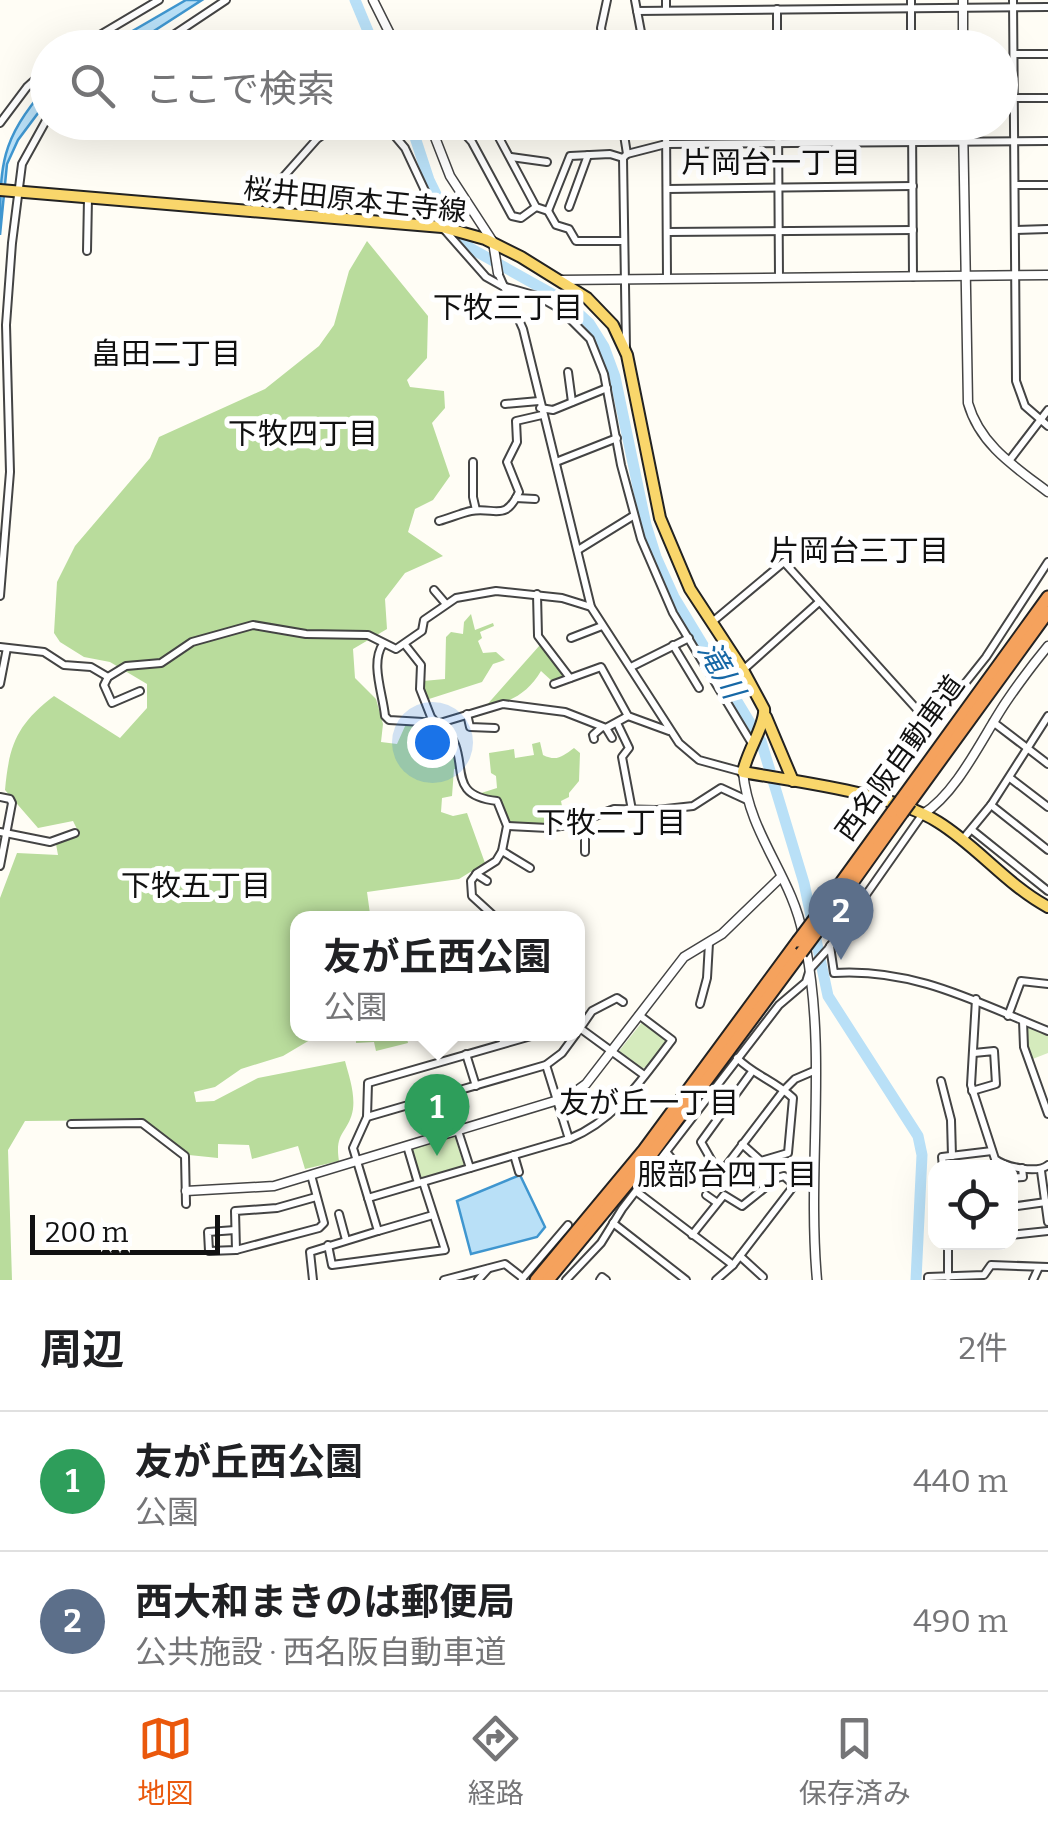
<!DOCTYPE html>
<html lang="ja">
<head>
<meta charset="utf-8">
<style>
  :root { --surface:#fff; --page:#f2f2f2; --text:#202124; --muted:#757577; --line:#e0e0e0; --accent:#ea580c }
  body { margin:0; font-family:Bitter,"Noto Sans JP",serif; background:var(--page); color:var(--text) }
  .controls { position:absolute; right:30px; bottom:30px; display:grid; overflow:hidden; border-radius:20px; box-shadow:0 10px 40px #0002 }
  .controls button { width:90px; height:90px; display:grid; place-items:center; padding:0; border:0; border-bottom:2px solid var(--line); background:var(--surface); color:var(--text); font:50px sans-serif }
  .scale { position:absolute; left:30px; bottom:25px; width:190px; box-sizing:border-box; padding-left:10px; border:5px solid #111; border-top:0; font-size:28px; line-height:35px; white-space:nowrap; color:#111; -webkit-text-stroke:8px #fff; paint-order:stroke }
  .you { position:absolute; left:432px; top:742px; width:35px; height:35px; margin:-25px; border:8px solid #fff; border-radius:50%; background:#1a73e8; box-shadow:0 0 0 15px #1a73e833 }
  .badge { display:grid; place-items:center; width:65px; height:65px; border-radius:50%; background:var(--accent); color:#fff; font-size:32px; font-weight:700 }
  .pin { position:absolute; translate:-50% -82px; filter:drop-shadow(0 2px 5px #0008) }
  .pin::after { content:''; position:absolute; top:52px; width:35px; height:30px; background:inherit; clip-path:polygon(0 0,100% 0,50% 100%) }
  .popup { position:absolute; left:290px; top:911px; width:295px; height:130px; box-sizing:border-box; display:grid; place-content:center; border-radius:20px; background:var(--surface); filter:drop-shadow(0 2px 8px #0005); font-size:32px; white-space:nowrap; color:var(--muted) }
  .popup b { font-size:38px; color:var(--text) }
  .popup::after { content:''; position:absolute; left:50%; top:100%; margin-left:-20px; border:20px solid transparent; border-top-color:var(--surface) }
  .list { margin:0; padding:0; list-style:none }
  h2 { display:flex; justify-content:space-between; align-items:center; height:130px; margin:0; padding:0 40px; font-size:42px }
  h2 small { font-size:32px; font-weight:400; color:var(--muted) }
  .list li { display:grid; grid-template-columns:65px 1fr auto; gap:30px; align-items:center; box-sizing:border-box; height:140px; padding:0 40px; border-top:2px solid var(--line) }
  .list b { display:block; font-size:38px; white-space:nowrap }
  .list p { margin:0; font-size:32px; white-space:nowrap; color:var(--muted) }
  .list em { font-size:32px; font-style:normal; color:var(--muted) }
  .icon { flex:none; width:55px; height:55px; fill:none; stroke:currentColor; stroke-width:2; stroke-linecap:round; stroke-linejoin:round }
  .map { position:relative; flex:none; width:1048px; height:1280px; overflow:hidden }
  .search { position:absolute; background:var(--surface); box-shadow:0 10px 40px #0002; left:30px; right:30px; top:30px; height:110px; display:flex; align-items:center; gap:25px; box-sizing:border-box; padding:0 35px; border-radius:55px; color:var(--muted); font-size:38px }
  .sheet { height:410px; background:var(--surface) }
  nav { display:flex; justify-content:space-around; align-items:center; box-sizing:border-box; height:140px; border-top:2px solid var(--line); background:var(--surface); font-size:28px; color:var(--muted) }
  nav a { display:grid; justify-items:center; gap:5px }
  nav .on { color:var(--accent) }
  .map>svg:first-child { display:block }
  .green { fill:#d5ebbd }
  .forest { fill:#b9dc9c }
  .water { fill:#b9e0f7; stroke:#3f96cf; stroke-width:2.5 }
  .lines { fill:none; stroke-linecap:round; stroke-linejoin:round }
  .river { stroke:#b9e0f7; stroke-width:11 }
  .minor-casing { stroke:#444; stroke-width:10 }
  .tertiary-casing { stroke:#444; stroke-width:11 }
  .primary-casing { stroke:#222; stroke-width:14 }
  .motorway-casing { stroke:#222; stroke-width:15 }
  .minor { stroke:#fff; stroke-width:6 }
  .tertiary { stroke:#fff; stroke-width:8 }
  .primary { stroke:#f9d66b; stroke-width:10 }
  .motorway { stroke:#f5a25d; stroke-width:11 }
  .motorway-bridge-casing { stroke:#222; stroke-width:15; stroke-linecap:butt }
  .motorway-bridge { stroke:#f5a25d; stroke-width:11 }
  .labels { text-anchor:middle; dominant-baseline:central; stroke-width:10; stroke-linejoin:round; paint-order:stroke }
  .street-label { font-size:28px; fill:#111; stroke:#fff }
  .neighbourhood-label { font-size:30px; fill:#111; stroke:#fff }
  .water-label { font-size:30px; font-style:italic; fill:#1768a6; stroke:#fff }
</style>
</head>
<body>
<div class="map">
<svg width="1048" height="1280" viewBox="0 0 1048 1280">
  <rect width="100%" height="100%" fill="#fffdf5"/>
  <g class="green">
    <path d="M643,1021L669,1041L649,1067L641,1068L619,1051Z"/>
    <path d="M1029,1027L1048,1035V1053L1030,1060L1025,1030Z"/>
    <path d="M454,1134L464,1165L419,1179L409,1148Z"/>
  </g>
  <g class="forest">
    <path d="M367,241L428,316L427,358L407,380L410,387L444,391L445,408L432,423L450,476L433,500L415,509L408,532L443,556L405,573L385,599L387,629L353,649L355,678L376,699L383,724L381,742L397,744L406,724C440,726 457,731 458,769H454L452,796L442,798L441,812L453,816L467,813L485,863L459,879L367,892L370,914L377,918H297V1034H320L283,1056L241,1069L215,1087L194,1092L196,1102L214,1101L258,1078L345,1061C349,1076 355,1093 353,1109C349,1133 334,1131 339,1161L305,1169L298,1146L252,1159L249,1145L218,1144V1158L189,1155L141,1120L25,1121L8,1150L12,1280H0V898L17,853L58,855L56,844L80,835L73,821L38,828L5,790C9,745 17,724 54,696L120,738L147,708V684L110,662L84,657L60,642L54,633L57,582L75,546L150,458L159,437L265,389L319,346L334,325L349,271Z"/>
    <path d="M471,614L475,630L493,623L494,626L480,632L482,638L478,641L483,653L496,652L505,660L493,664L482,682L429,699L423,691V681L445,679L446,637L451,632L463,634L464,622Z"/>
    <path d="M540,645L567,677L553,682L541,671C528,693 510,703 485,707Z"/>
    <path d="M540,742L543,755C557,762 563,756 574,748L580,753L579,781L569,793V797L561,801L562,806L543,815L546,825L509,824L499,801L475,795L497,788L496,776L491,773L489,753L514,749L515,758L534,755L532,744Z"/>
    <path d="M356,1034L406,1035L408,1043L376,1051L374,1042L356,1043Z"/>
  </g>
  <g class="water">
    <path d="M186,0H202L129,47H105Z"/>
    <path d="M47,86V101L18,140L7,164L0,235C0,163 0,141 47,86Z"/>
    <path d="M520,1175L545,1227L537,1237L471,1254L457,1201Z"/>
  </g>
  <g class="lines">
    <g class="river">
      <path d="M355,0L375,48"/>
      <path d="M410,122L429,180L448,219L470,248L565,301L589,323L604,347L615,377L646,525L656,557L674,597L761,741L804,883L828,996L918,1136L922,1155L916,1280"/>
    </g>
    <g class="minor-casing">
      <g id="minor">
        <path d="M635,0L644,48"/>
        <path d="M666,0V10"/>
        <path d="M1013,0L1016,381L1025,406L1048,426"/>
        <path d="M777,9V48"/>
        <path d="M637,11L1048,7"/>
        <path d="M78,48L159,0"/>
        <path d="M154,48L226,0"/>
        <path d="M604,48L601,28L607,0"/>
        <path d="M911,48V0"/>
        <path d="M1014,54H1048"/>
        <path d="M1014,98H1048"/>
        <path d="M383,122L405,148L442,227L486,277L502,286L537,296L560,309L590,339L604,374L621,465L641,539L673,613L751,742"/>
        <path d="M454,122L472,142L512,216L521,218L536,207"/>
        <path d="M495,122L496,132L536,207L548,211L556,225L569,229L576,241H624"/>
        <path d="M622,122L627,154L623,158L626,348"/>
        <path d="M666,122L667,279"/>
        <path d="M778,122L779,278"/>
        <path d="M912,122L913,277"/>
        <path d="M0,123L27,87L48,68"/>
        <path d="M496,125L531,129"/>
        <path d="M627,154L666,144L1048,141"/>
        <path d="M511,157L547,162"/>
        <path d="M1015,185H1048"/>
        <path d="M667,189L913,186"/>
        <path d="M569,207L588,155"/>
        <path d="M254,210L317,139L341,122"/>
        <path d="M548,211L570,156L610,154L623,158"/>
        <path d="M1015,230L1048,229"/>
        <path d="M667,232L913,230"/>
        <path d="M87,251L88,198"/>
        <path d="M498,273L523,329L591,607L679,743L699,760L743,772"/>
        <path d="M568,372L572,402"/>
        <path d="M505,404L539,401"/>
        <path d="M540,408L553,410L607,388"/>
        <path d="M1009,461L1048,410"/>
        <path d="M473,462V497L476,510"/>
        <path d="M556,462L617,438"/>
        <path d="M516,498L535,499"/>
        <path d="M439,521C450,518 461,513 471,511C496,507 505,522 519,492L507,462L517,442L516,421L542,415"/>
        <path d="M578,550L633,516"/>
        <path d="M434,590L446,604"/>
        <path d="M537,594L538,636L570,678"/>
        <path d="M0,596L10,472L6,325L12,243L22,164L48,117"/>
        <path d="M711,623L784,562L932,726"/>
        <path d="M571,638L602,626"/>
        <path d="M383,644C370,663 383,694 385,716L389,720L440,723L503,704L565,712L606,728L628,716"/>
        <path d="M673,645L699,688"/>
        <path d="M406,646L421,665L420,689L431,717L437,724"/>
        <path d="M0,647L44,652L64,665L91,667L108,677"/>
        <path d="M631,667L689,638"/>
        <path d="M743,670L819,602"/>
        <path d="M0,684L7,648"/>
        <path d="M554,684L601,667L628,716L669,731"/>
        <path d="M140,691L112,703L104,685L108,677L126,666L161,663L192,642L253,625L306,634L368,635L396,649L422,631L424,620L456,598L496,591L562,598L591,607"/>
        <path d="M467,714L470,727L495,728"/>
        <path d="M1048,716L991,805L1048,850"/>
        <path d="M993,722L1048,764"/>
        <path d="M440,723C477,756 439,795 497,801L507,826L502,851L496,861L477,873L471,881L472,896L496,918"/>
        <path d="M617,723L629,748L622,757L632,810"/>
        <path d="M606,728L612,738"/>
        <path d="M594,739L593,735L601,728"/>
        <path d="M1010,778L1048,807"/>
        <path d="M0,797L10,799L12,803L0,866"/>
        <path d="M881,799L916,745L986,657L1048,562"/>
        <path d="M585,820V852"/>
        <path d="M507,826L548,828L574,824L614,809L657,810L693,806L721,788L747,800"/>
        <path d="M972,830L1048,891"/>
        <path d="M0,832L50,842L75,833"/>
        <path d="M963,839L991,805"/>
        <path d="M502,851L530,868"/>
        <path d="M476,874L487,881"/>
        <path d="M830,946L834,973C914,968 976,1002 1048,1031"/>
        <path d="M976,999L971,1085L995,1159C1005,1167 1037,1174 1048,1165"/>
        <path d="M700,1004L707,978L709,943"/>
        <path d="M1008,1016L1021,981L1048,984"/>
        <path d="M1023,1021L1024,1047L1048,1114"/>
        <path d="M577,1026L644,1075"/>
        <path d="M581,1027L592,1011L617,998L623,1002"/>
        <path d="M502,1044L505,1037L516,1034"/>
        <path d="M466,1054L476,1086"/>
        <path d="M737,1058C754,1075 775,1081 793,1098L788,1153L761,1161L742,1144"/>
        <path d="M546,1065L569,1139"/>
        <path d="M751,1073L701,1142L713,1163L723,1170L784,1090L795,1079L816,1070"/>
        <path d="M941,1081L951,1120L952,1156"/>
        <path d="M972,1091L996,1084L994,1051L974,1053"/>
        <path d="M446,1094L470,1168"/>
        <path d="M367,1117L546,1065L562,1053L576,1034"/>
        <path d="M71,1124L142,1123L185,1156L186,1204"/>
        <path d="M407,1146L418,1183"/>
        <path d="M667,1153L688,1177"/>
        <path d="M514,1155L519,1172"/>
        <path d="M943,1168L942,1157L992,1151"/>
        <path d="M1041,1171L1048,1222"/>
        <path d="M1010,1178L1023,1177L1022,1168"/>
        <path d="M637,1192L733,1265"/>
        <path d="M706,1195L716,1202"/>
        <path d="M368,1198L569,1139C616,1120 642,1079 672,1040L639,1015"/>
        <path d="M1010,1207L1046,1202"/>
        <path d="M339,1214L346,1240"/>
        <path d="M613,1223L686,1280"/>
        <path d="M235,1230L208,1232L209,1251L236,1250L319,1228L324,1223L311,1175"/>
        <path d="M378,1231L433,1215"/>
        <path d="M692,1235L724,1195L742,1206L777,1178L784,1176L794,1185"/>
        <path d="M1010,1235L1048,1231"/>
        <path d="M328,1245L332,1265L445,1250L423,1182"/>
        <path d="M236,1250L235,1211L277,1208L316,1197"/>
        <path d="M740,1256L763,1277"/>
        <path d="M948,1277V1242"/>
        <path d="M522,1279L568,1225"/>
        <path d="M313,1280L310,1252L378,1231L353,1148L367,1117L368,1083L538,1034"/>
        <path d="M444,1280L505,1264L523,1278"/>
        <path d="M478,1280L488,1269"/>
        <path d="M566,1280L601,1243L622,1209L779,1005L806,982L810,969L828,949L922,815"/>
        <path d="M600,1280L602,1277L606,1280"/>
        <path d="M716,1280L733,1265L799,1179L813,1168"/>
        <path d="M928,1280V1277L984,1275L991,1265L1048,1267"/>
        <path d="M1033,1280L1039,1267"/>
      </g>
    </g>
    <g class="tertiary-casing">
      <g id="tertiary">
        <path d="M373,0L397,48"/>
        <path d="M963,0V48"/>
        <path d="M429,122L450,176L493,242L498,273"/>
        <path d="M963,122L968,403C980,445 1015,467 1048,492"/>
        <path d="M559,280L1048,275"/>
        <path d="M743,772C749,835 792,876 803,935"/>
        <path d="M923,814C958,792 983,736 1006,702C1019,683 1033,664 1048,646"/>
        <path d="M806,948C827,1058 807,1169 817,1280"/>
        <path d="M186,1191L274,1186L568,1097L586,1084L684,957L722,934L781,877"/>
      </g>
    </g>
    <g class="primary-casing">
      <g id="primary">
        <path d="M0,190L442,227L485,239L521,257L587,298L613,325L627,355L660,518L690,589L743,670L764,709C766,724 747,751 743,772C798,782 892,793 938,822C977,846 1007,885 1048,907"/>
        <path d="M766,717L793,781"/>
      </g>
    </g>
    <g class="motorway-casing">
      <g id="motorway">
        <path d="M901,800L1048,597"/>
        <path d="M910,802L1048,612"/>
        <path d="M825,905L893,811"/>
        <path d="M827,918L902,813"/>
        <path d="M536,1280L644,1150L798,941"/>
        <path d="M548,1280L651,1155L801,953"/>
      </g>
    </g>
    <use href="#minor" class="minor"/>
    <use href="#tertiary" class="tertiary"/>
    <use href="#primary" class="primary"/>
    <use href="#motorway" class="motorway"/>
    <g class="motorway-bridge-casing">
      <g id="motorway-bridge">
        <path d="M893,811L901,800"/>
        <path d="M902,813L910,802"/>
        <path d="M798,941L825,905"/>
        <path d="M801,953L827,918"/>
      </g>
    </g>
    <use href="#motorway-bridge" class="motorway-bridge"/>
  </g>
  <g class="labels">
    <g class="street-label">
      <text transform="translate(355 200) rotate(6)">桜井田原本王寺線</text>
      <text transform="translate(900 758) rotate(-54)">西名阪自動車道</text>
    </g>
    <g class="neighbourhood-label">
      <text x="771" y="163">片岡台一丁目</text>
      <text x="508" y="308">下牧三丁目</text>
      <text x="166" y="354">畠田二丁目</text>
      <text x="303" y="434">下牧四丁目</text>
      <text x="859" y="551">片岡台三丁目</text>
      <text x="611" y="823">下牧二丁目</text>
      <text x="196" y="886">下牧五丁目</text>
      <text x="649" y="1103">友が丘一丁目</text>
      <text x="727" y="1175">服部台四丁目</text>
    </g>
    <g class="water-label">
      <text transform="translate(721 670) rotate(60)">滝川</text>
    </g>
  </g>
</svg>
<div class="controls">
<button><svg class="icon" aria-label="locate" viewBox="0 0 24 24"><circle cx="12" cy="12" r="6"/><path d="M12 2v4M12 18v4M2 12h4M18 12h4"/></svg></button>
</div>
<div class="scale">200 m</div>
<div class="you"></div>
<div class="pin badge" style="left:437px;top:1156px;background:#2e9e5b">1</div>
<div class="popup"><b>友が丘西公園</b>公園</div>
<div class="pin badge" style="left:841px;top:960px;background:#5c6f8a">2</div>
<div class="search"><svg class="icon" aria-label="search" viewBox="0 0 24 24"><circle cx="10" cy="10" r="6"/><path d="M15 15l6 6"/></svg>ここで検索</div>
</div>
<section class="sheet">
<h2>周辺<small>2件</small></h2>
<ul class="list">
<li><span class="badge" style="background:#2e9e5b">1</span><div><b>友が丘西公園</b><p>公園</p></div><em>440 m</em></li>
<li><span class="badge" style="background:#5c6f8a">2</span><div><b>西大和まきのは郵便局</b><p>公共施設 · 西名阪自動車道</p></div><em>490 m</em></li>
</ul>
</section>
<nav>
<a class="on"><svg class="icon" aria-label="map" viewBox="0 0 24 24"><path d="M3 6l6-2 6 2 6-2v14l-6 2-6-2-6 2zM9 4v14M15 6v14"/></svg>地図</a>
<a><svg class="icon" aria-label="directions" viewBox="0 0 24 24"><path d="M12 3l9 9-9 9-9-9zM9 14v-3h6M13 9l2 2-2 2"/></svg>経路</a>
<a><svg class="icon" aria-label="saved" viewBox="0 0 24 24"><path d="M7 4h10v16l-5-4-5 4z"/></svg>保存済み</a>
</nav>
</body>
</html>
